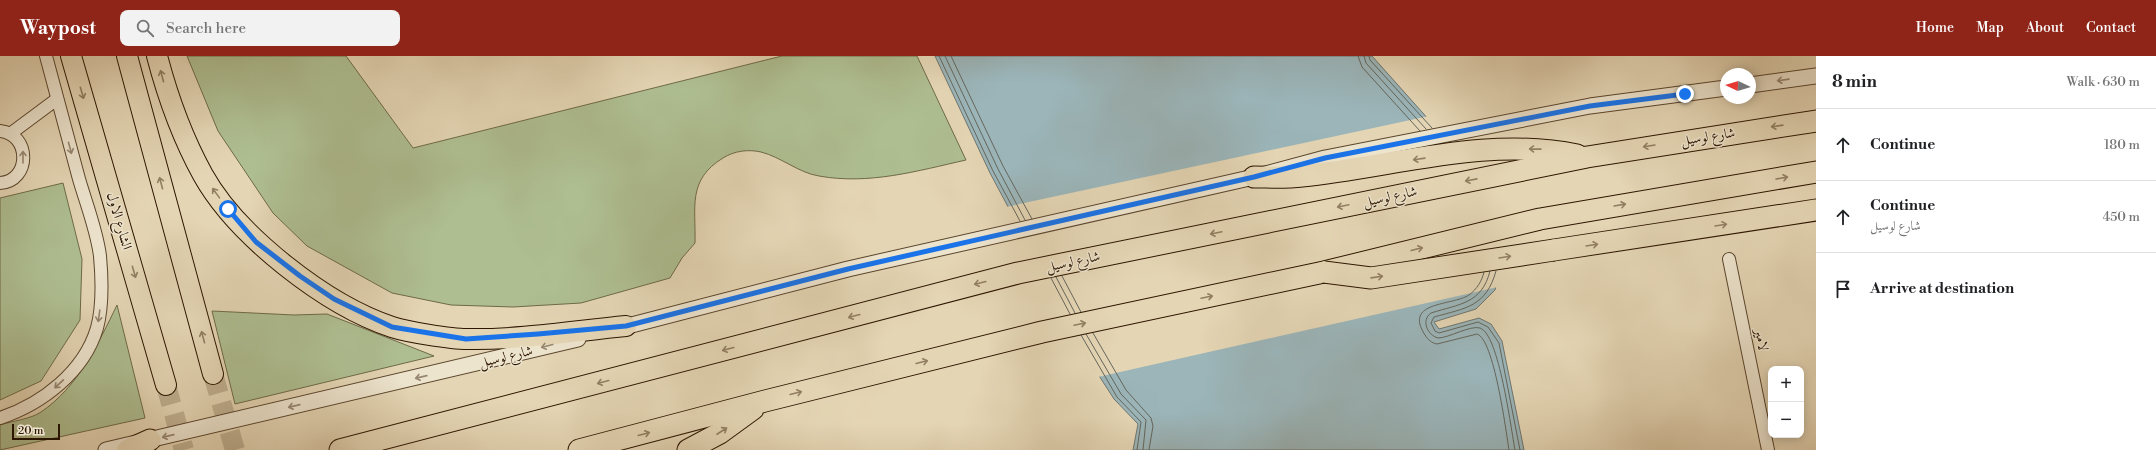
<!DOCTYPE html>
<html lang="en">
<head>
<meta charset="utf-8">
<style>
  :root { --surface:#fff; --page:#f2f2f2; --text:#202124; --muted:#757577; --line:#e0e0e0; --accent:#8f2418 }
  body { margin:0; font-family:"Libre Bodoni",Amiri,serif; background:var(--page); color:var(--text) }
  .controls { position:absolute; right:12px; bottom:12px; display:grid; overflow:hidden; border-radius:8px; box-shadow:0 2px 10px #0003 }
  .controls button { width:36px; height:36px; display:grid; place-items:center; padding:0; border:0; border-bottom:1px solid var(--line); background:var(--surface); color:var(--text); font:20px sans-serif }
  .compass { position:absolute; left:1720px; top:12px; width:36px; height:36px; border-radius:50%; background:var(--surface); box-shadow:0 2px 10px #0003; rotate:274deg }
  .scale { position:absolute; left:12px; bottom:10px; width:48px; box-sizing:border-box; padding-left:4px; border:2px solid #2d1600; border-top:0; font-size:11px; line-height:14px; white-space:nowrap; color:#2d1600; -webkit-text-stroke:3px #ede4ce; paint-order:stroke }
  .stop { position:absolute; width:12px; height:12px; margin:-9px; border:3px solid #1a73e8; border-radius:50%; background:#fff }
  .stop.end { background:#1a73e8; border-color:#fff; box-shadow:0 1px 4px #0008 }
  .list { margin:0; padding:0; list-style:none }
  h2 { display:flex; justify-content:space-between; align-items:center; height:52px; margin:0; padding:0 16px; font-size:17px }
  h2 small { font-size:13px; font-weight:400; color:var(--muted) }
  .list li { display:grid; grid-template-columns:26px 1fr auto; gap:12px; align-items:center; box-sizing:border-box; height:72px; padding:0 16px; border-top:1px solid var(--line) }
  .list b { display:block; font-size:15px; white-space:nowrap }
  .list p { margin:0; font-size:13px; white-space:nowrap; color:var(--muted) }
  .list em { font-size:13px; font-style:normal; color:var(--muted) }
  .icon { flex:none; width:22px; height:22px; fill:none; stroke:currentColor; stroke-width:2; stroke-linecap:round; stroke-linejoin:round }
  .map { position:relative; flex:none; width:1816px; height:394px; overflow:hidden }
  header { display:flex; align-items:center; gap:24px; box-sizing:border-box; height:56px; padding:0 20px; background:var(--accent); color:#fff }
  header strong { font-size:19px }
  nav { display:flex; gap:22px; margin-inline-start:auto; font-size:14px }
  .search { width:280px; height:36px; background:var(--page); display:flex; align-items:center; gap:10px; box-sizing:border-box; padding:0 14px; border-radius:8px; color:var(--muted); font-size:15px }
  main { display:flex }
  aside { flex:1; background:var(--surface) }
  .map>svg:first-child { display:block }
  .green { fill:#aebe91; stroke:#6e6a48 }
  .water { fill:#9bb5b9; stroke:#6f756f }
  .pier { fill:#e4d5b4 }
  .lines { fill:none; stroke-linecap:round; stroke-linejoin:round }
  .shore { stroke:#64665c; stroke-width:1 }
  .primary-tunnel { stroke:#bfaf90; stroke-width:20; stroke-dasharray:20 10; stroke-linecap:butt }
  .minor-casing { stroke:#5b462d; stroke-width:14 }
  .tertiary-casing { stroke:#5b462d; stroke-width:17 }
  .primary-casing { stroke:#2d1600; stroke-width:22 }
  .trunk-casing { stroke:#2d1600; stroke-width:23 }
  .minor { stroke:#ede4ce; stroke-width:12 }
  .tertiary { stroke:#ede4ce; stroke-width:15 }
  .primary { stroke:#e4d5b4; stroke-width:20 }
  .trunk { stroke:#e4d5b4; stroke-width:21 }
  .trunk-bridge-casing { stroke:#2d1600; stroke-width:23; stroke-linecap:butt }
  .trunk-bridge { stroke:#e4d5b4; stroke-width:21 }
  .oneway { stroke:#927f63 }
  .oneway2 { stroke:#978771 }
  .route { stroke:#1a73e8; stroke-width:5 }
  .labels { text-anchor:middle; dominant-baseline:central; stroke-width:3; stroke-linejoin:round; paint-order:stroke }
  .street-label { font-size:14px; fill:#2d1600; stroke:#ede4ce }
</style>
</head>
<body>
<header>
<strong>Waypost</strong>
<div class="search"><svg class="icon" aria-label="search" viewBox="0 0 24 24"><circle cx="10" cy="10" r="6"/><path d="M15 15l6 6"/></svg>Search here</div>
<nav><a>Home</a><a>Map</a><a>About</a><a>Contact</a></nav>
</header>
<main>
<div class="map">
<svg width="1816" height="394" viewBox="0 0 1816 394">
  <rect width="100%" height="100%" fill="#e4d5b4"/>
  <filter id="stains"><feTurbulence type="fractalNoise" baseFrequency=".005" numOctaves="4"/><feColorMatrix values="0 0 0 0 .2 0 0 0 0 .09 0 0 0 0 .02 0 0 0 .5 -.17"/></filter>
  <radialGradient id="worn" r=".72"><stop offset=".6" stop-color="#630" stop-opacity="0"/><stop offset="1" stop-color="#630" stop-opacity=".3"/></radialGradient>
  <g class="green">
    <path d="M187,0H346L413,92L782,0H917L966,104C917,115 869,129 819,120C799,117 781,101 761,96C748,93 734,95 723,102C687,124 696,151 695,187L682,202L670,222L581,247L513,251L451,249L392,237L307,190L273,157L218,75Z"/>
    <path d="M63,127L82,203L80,264L41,325L0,344V142Z"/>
    <path d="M117,249L145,362L0,394V369C12,365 31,363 41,356C78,331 98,288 117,249Z"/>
    <path d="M212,255L294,259L327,258L434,300L235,348Z"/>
  </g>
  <path class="water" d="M935,0H1372L1455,93L1500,213L1495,234L1476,253L1434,266L1439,273L1479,262L1491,268L1502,285L1524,394H1133L1138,368L1114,343L1094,312L990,117Z"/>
  <path class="pier" d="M1429,60L1457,92L1500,191L1502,213L1498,231L1098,321L1006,151Z"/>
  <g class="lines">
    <g class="shore">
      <path d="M939,0L993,115L1020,165"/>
      <path d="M945,0L998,113L1025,164"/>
      <path d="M951,0L1003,110L1032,163"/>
      <path d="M1358,0L1362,11L1420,75"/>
      <path d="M1364,0L1366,7L1426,73"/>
      <path d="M1369,0L1370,4L1432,72"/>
      <path d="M1490,215C1482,248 1459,248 1431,257C1421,264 1427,279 1438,282C1449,282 1470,269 1480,272C1499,278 1511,373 1515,394"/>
      <path d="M1496,215C1486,251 1466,252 1434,261L1431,267L1435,275L1439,277L1478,266L1488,271L1499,287L1520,394"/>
      <path d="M1484,216C1482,225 1477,233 1469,239C1452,250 1403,245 1425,279C1428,284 1432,287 1437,288L1477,278C1494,283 1506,375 1509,394"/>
      <path d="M1062,220L1081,256"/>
      <path d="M1056,221L1075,257"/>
      <path d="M1051,222L1070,258"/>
      <path d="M1093,277L1126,334L1151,362L1153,370L1149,394"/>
      <path d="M1086,278L1121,338L1146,364L1143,394"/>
      <path d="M1081,279L1117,341L1141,366L1137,394"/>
    </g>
    <g class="primary-tunnel">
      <path d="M213,318L235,394"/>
      <path d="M166,329L184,394"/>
    </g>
    <g class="minor-casing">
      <g id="minor">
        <path d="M0,75C31,78 31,125 0,127"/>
        <path d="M10,78L57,43"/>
        <path d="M1729,203L1768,394"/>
        <path d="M0,362C42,348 84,316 97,272C103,250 102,222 100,200C97,175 86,147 79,123C68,82 57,41 46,0"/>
      </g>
    </g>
    <g class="tertiary-casing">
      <g id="tertiary">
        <path d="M1750,29L1816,20"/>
        <path d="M616,273L848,213L1254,121L1325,102L1590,50L1726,32"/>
        <path d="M106,394L578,283"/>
      </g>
    </g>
    <g class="primary-casing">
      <g id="primary">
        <path d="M71,0L166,329"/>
        <path d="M127,0L213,318"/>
        <path d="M157,0C168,42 182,81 203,119C237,180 326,249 392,271C407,276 451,283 467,283C520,284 574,275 626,270"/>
      </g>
    </g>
    <g class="trunk-casing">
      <g id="trunk">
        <path d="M1254,121C1270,121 1286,122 1302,120C1392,111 1487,80 1577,99"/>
        <path d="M1554,194L1816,154"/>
        <path d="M128,394L150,384"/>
        <path d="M340,394L1018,217L1587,101L1816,65"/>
        <path d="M579,394L765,345L1042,276L1324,216L1540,163L1816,116"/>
        <path d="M688,394L720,377L753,353"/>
      </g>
    </g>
    <use href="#minor" class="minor"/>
    <use href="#tertiary" class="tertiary"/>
    <use href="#primary" class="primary"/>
    <use href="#trunk" class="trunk"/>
    <g class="trunk-bridge-casing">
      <path id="trunk-bridge" d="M1324,216L1371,222L1554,194"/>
    </g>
    <use href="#trunk-bridge" class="trunk-bridge"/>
  </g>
  <defs><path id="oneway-shaft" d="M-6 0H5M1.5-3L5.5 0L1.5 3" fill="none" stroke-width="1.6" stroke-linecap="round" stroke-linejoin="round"/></defs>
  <g class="oneway">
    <use href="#oneway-shaft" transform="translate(162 20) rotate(-105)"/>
    <use href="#oneway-shaft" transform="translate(82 37) rotate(74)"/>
    <use href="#oneway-shaft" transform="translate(1777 70) rotate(172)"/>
    <use href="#oneway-shaft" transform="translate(1649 90) rotate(171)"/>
    <use href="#oneway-shaft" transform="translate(1535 93) rotate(-179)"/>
    <use href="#oneway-shaft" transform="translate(1419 103) rotate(172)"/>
    <use href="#oneway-shaft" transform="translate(1782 122) rotate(-10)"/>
    <use href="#oneway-shaft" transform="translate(1471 124) rotate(169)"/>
    <use href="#oneway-shaft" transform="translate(161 127) rotate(-105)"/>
    <use href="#oneway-shaft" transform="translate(216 137) rotate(-126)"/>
    <use href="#oneway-shaft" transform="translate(1620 149) rotate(-10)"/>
    <use href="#oneway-shaft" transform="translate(1343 150) rotate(168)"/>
    <use href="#oneway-shaft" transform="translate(1721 169) rotate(-9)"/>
    <use href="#oneway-shaft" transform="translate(1216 177) rotate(168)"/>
    <use href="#oneway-shaft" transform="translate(1592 189) rotate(-9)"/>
    <use href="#oneway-shaft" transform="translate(1417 193) rotate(-14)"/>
    <use href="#oneway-shaft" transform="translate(1505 201) rotate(-9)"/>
    <use href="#oneway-shaft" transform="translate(134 216) rotate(74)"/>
    <use href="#oneway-shaft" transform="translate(1377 221) rotate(-8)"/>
    <use href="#oneway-shaft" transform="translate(980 227) rotate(166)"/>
    <use href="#oneway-shaft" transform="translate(1207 241) rotate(-12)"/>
    <use href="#oneway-shaft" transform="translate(854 260) rotate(165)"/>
    <use href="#oneway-shaft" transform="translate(1080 268) rotate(-12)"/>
    <use href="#oneway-shaft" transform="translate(203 281) rotate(-105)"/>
    <use href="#oneway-shaft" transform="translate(728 293) rotate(165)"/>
    <use href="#oneway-shaft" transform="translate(922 306) rotate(-14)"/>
    <use href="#oneway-shaft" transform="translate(603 326) rotate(165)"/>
    <use href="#oneway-shaft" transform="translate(796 337) rotate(-14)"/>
    <use href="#oneway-shaft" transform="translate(722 375) rotate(-33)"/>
    <use href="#oneway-shaft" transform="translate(644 378) rotate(-15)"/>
  </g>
  <g class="oneway2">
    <use href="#oneway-shaft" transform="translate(1783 24) rotate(172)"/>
    <use href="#oneway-shaft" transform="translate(70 92) rotate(75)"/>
    <use href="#oneway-shaft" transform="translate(23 101) rotate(-90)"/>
    <use href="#oneway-shaft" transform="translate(99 260) rotate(98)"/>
    <use href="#oneway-shaft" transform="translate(547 290) rotate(166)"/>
    <use href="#oneway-shaft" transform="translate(421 321) rotate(167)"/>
    <use href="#oneway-shaft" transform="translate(59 328) rotate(137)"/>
    <use href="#oneway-shaft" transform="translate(294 350) rotate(167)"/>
    <use href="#oneway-shaft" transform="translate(168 380) rotate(167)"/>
  </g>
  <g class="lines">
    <path class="route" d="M228,153L256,186L300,220L334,243L392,271L466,283L538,278L626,270L848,213L1254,121L1325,102L1590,50L1685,38"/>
  </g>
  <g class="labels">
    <g class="street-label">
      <text transform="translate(1708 81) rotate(-9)">شارع لوسيل</text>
      <text transform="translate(1390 141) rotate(-12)">شارع لوسيل</text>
      <text transform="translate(119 165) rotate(74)">الشارع الاول</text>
      <text transform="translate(1073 206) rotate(-12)">شارع لوسيل</text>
      <text transform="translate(1761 284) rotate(78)">لامير</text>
      <text transform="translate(506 301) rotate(-14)">شارع لوسيل</text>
    </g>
  </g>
  <rect width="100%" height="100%" filter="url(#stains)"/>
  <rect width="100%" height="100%" fill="url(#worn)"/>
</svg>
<div class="controls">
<button>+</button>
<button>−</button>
</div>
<svg class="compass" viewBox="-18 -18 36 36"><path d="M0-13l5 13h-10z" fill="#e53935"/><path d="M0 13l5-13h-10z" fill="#757577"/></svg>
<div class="scale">20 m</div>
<div class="stop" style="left:228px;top:153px"></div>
<div class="stop end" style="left:1685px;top:38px"></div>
</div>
<aside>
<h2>8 min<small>Walk · 630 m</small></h2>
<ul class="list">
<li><svg class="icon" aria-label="ahead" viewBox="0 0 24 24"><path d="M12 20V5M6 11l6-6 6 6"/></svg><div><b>Continue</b></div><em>180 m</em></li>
<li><svg class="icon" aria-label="ahead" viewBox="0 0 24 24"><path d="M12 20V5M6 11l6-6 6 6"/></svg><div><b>Continue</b><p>شارع لوسيل</p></div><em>450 m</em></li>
<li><svg class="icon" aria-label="arrive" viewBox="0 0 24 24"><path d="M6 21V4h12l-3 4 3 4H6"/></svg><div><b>Arrive at destination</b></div></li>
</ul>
</aside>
</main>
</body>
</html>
